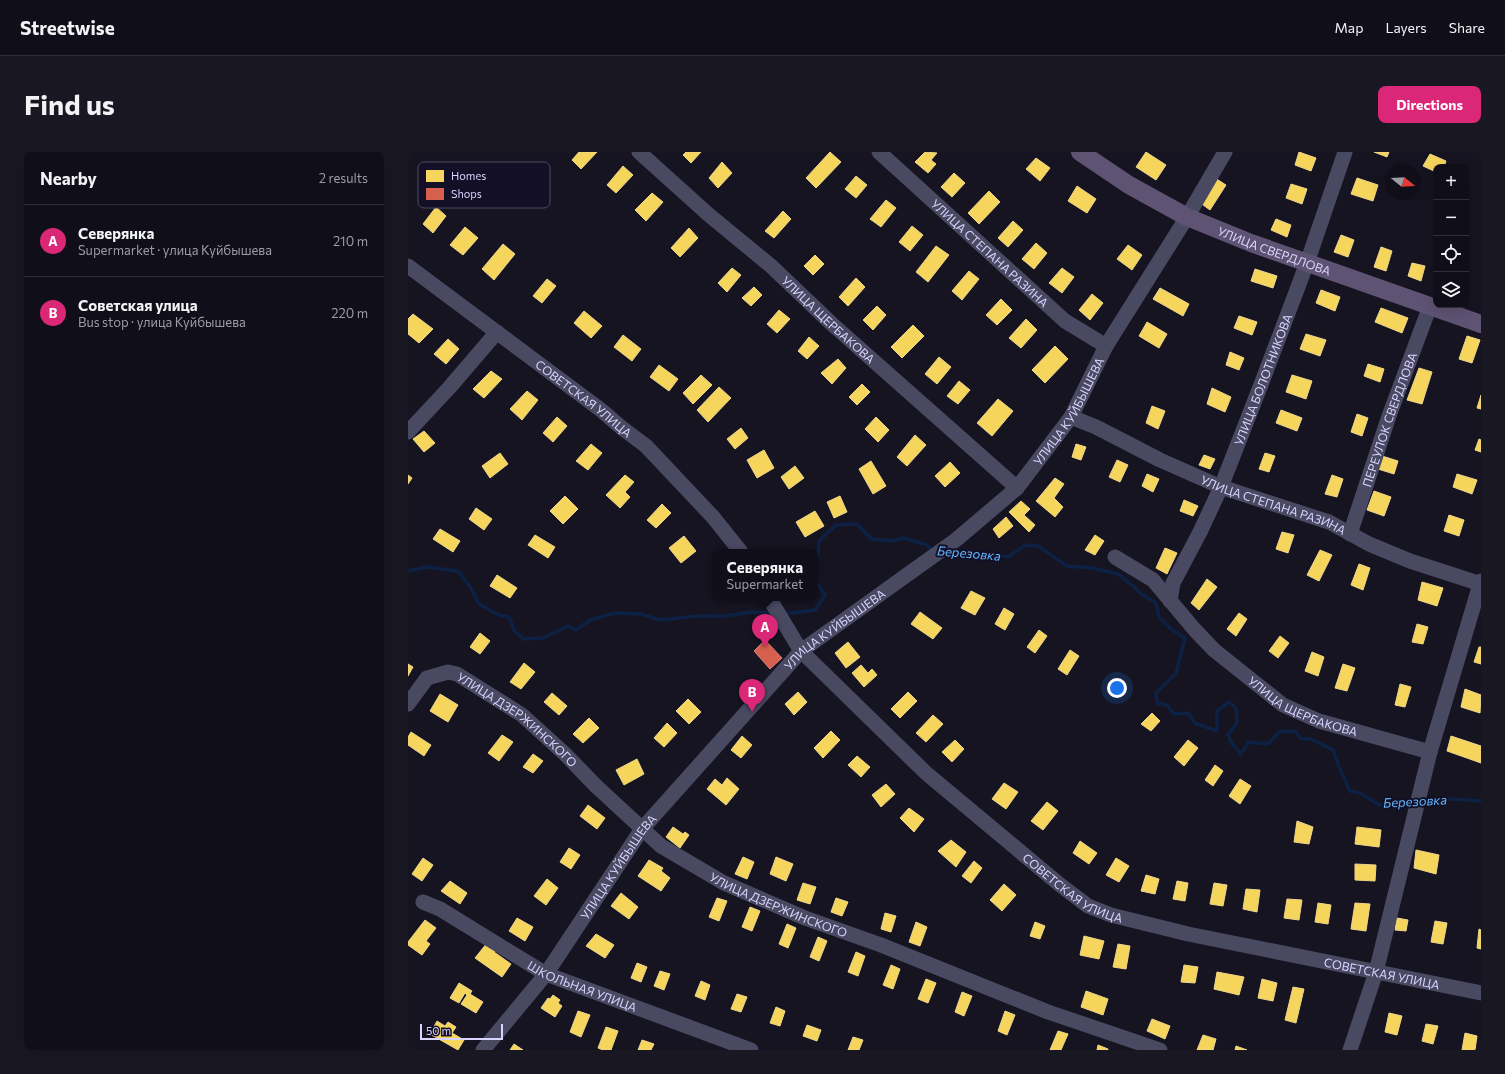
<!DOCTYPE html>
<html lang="en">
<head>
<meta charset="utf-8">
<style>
  :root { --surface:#100f19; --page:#191822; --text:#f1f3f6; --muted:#9c9ca2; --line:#302f38; --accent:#db2777 }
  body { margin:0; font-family:Commissioner,sans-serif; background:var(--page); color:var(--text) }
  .controls { position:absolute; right:12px; top:12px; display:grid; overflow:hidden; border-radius:8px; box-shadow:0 4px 16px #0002 }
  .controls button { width:36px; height:36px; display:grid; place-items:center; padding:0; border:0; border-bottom:1px solid var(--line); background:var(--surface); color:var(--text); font:20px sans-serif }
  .compass { position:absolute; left:977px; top:12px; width:36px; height:36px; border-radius:50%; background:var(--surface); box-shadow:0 4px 16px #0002; rotate:108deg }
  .scale { position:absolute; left:12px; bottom:10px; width:83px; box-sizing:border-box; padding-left:4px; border:2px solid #d9d4ff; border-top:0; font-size:11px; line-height:14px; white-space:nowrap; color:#d9d4ff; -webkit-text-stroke:3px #130f26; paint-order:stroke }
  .you { position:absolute; left:709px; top:536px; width:14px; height:14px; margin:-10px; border:3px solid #fff; border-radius:50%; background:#1a73e8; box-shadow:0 0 0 6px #1a73e833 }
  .badge { display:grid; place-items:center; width:26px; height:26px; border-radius:50%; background:var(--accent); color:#fff; font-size:13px; font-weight:700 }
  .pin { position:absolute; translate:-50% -33px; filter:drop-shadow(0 1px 2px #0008) }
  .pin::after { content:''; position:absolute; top:21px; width:14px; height:12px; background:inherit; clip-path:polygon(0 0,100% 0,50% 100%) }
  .popup { position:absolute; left:304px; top:397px; width:106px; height:52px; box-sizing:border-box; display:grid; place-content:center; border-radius:8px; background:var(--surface); filter:drop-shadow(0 1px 3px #0005); font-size:13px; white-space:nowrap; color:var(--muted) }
  .popup b { font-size:15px; color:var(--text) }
  .popup::after { content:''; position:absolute; left:50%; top:100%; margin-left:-8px; border:8px solid transparent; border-top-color:var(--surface) }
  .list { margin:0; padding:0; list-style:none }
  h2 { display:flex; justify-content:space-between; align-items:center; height:52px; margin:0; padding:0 16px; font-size:17px }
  h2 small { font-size:13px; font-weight:400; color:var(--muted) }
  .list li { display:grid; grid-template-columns:26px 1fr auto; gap:12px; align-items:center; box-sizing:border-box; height:72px; padding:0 16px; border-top:1px solid var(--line) }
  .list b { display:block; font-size:15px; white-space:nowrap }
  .list p { margin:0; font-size:13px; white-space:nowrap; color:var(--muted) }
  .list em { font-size:13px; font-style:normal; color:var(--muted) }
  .icon { flex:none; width:22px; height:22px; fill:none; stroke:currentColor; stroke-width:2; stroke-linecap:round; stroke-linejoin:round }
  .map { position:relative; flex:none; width:1073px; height:898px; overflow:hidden; border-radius:8px }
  header { display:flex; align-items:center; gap:24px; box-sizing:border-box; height:56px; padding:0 20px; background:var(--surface); border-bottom:1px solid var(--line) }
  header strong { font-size:19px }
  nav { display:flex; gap:22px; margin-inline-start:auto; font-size:14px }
  .intro { display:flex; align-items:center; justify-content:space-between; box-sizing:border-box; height:96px; padding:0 24px }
  h1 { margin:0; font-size:28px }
  .button { padding:10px 18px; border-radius:8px; background:var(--accent); color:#fff; font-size:14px; font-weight:700 }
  main { display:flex; gap:24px; padding:0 24px }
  aside { flex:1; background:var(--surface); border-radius:8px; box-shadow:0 4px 16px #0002 }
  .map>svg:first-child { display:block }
  .homes { fill:#f6d55c; stroke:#edd58d }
  .shops { fill:#d6604d; stroke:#d78382 }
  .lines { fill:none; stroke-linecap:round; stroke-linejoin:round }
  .stream { stroke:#0d2144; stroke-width:3.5 }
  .minor { stroke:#4a4962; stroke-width:15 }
  .major { stroke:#5e5373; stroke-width:18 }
  .labels { text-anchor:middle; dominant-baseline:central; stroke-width:4; stroke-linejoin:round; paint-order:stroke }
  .street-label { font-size:12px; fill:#d9d4ff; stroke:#130f26 }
  .water-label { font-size:13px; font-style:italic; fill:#62b6ff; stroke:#130f26 }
  .key { fill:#130f26; stroke:#4e4a67; stroke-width:1 }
  .key-label { font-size:11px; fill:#d9d4ff }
</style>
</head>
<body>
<header>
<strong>Streetwise</strong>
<nav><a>Map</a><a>Layers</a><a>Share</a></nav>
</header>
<div class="intro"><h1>Find us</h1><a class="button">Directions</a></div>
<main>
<aside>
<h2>Nearby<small>2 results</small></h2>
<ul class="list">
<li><span class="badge">A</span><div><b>Северянка</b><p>Supermarket · улица Куйбышева</p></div><em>210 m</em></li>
<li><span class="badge">B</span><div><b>Советская улица</b><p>Bus stop · улица Куйбышева</p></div><em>220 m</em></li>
</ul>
</aside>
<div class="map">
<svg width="1073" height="898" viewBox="0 0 1073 898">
  <rect width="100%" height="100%" fill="#161421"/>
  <g class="homes">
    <path d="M171,0H189L173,17L164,8Z"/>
    <path d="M278,0H293L283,11L275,3Z"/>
    <path d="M422,0L433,10L408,36L398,26Z"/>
    <path d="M517,0L529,1L523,8L528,12L520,21L507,10Z"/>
    <path d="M738,0L758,13L748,28L728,15Z"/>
    <path d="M891,0L908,6L903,19L887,13Z"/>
    <path d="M966,0H981L979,5Z"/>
    <path d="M1022,2L1038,9L1036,15H1028V20L1015,14Z"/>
    <path d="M628,6L642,16L632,29L618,17Z"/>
    <path d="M314,10L324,21L310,36L301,26Z"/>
    <path d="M215,14L225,23L208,41L199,33Z"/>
    <path d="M546,21L557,31L544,45L533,35Z"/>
    <path d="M448,24L459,33L448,46L437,37Z"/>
    <path d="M807,26L818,33L802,58L791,50Z"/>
    <path d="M949,26L970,33L965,49L943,42Z"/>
    <path d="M883,32L899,37L894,52L878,46Z"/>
    <path d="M669,34L688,47L679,61L660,49Z"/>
    <path d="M581,39L592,50L571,72L560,61Z"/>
    <path d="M244,41L255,50L238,69L227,58Z"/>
    <path d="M478,48L488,56L473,75L462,67Z"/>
    <path d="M28,55L38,64L25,81L15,72Z"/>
    <path d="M375,59L383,67L366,86L357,79Z"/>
    <path d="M868,67L883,73L879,85L863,78Z"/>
    <path d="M605,69L615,78L600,95L590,86Z"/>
    <path d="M504,74L515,83L502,99L491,90Z"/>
    <path d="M57,75L70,86L55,103L42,93Z"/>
    <path d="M281,76L290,86L272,105L263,96Z"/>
    <path d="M933,83L946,88L940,105L926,100Z"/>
    <path d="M628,91L639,101L626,117L614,107Z"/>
    <path d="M95,92L107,102L86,128L74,117Z"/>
    <path d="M720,93L734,103L724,118L709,107Z"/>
    <path d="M528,94L541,103L520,130L508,120Z"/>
    <path d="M973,95L984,99L978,119L966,115Z"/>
    <path d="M407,103L416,112L405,123L396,114Z"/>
    <path d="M1004,111L1017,114L1013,129L1000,124Z"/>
    <path d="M324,116L333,123L319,140L310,131Z"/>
    <path d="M654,116L666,125L654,141L641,131Z"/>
    <path d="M847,117L869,124L865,136L843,129Z"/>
    <path d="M561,119L571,127L554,148L544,139Z"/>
    <path d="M448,126L457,135L440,154L431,145Z"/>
    <path d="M139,127L148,134L134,151L125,144Z"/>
    <path d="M346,135L354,143L343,154L334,146Z"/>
    <path d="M752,136L781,152L775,164L745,147Z"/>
    <path d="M913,138L932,145L927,159L908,151Z"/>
    <path d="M684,142L695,151L682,168L671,158Z"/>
    <path d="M593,147L604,158L589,173L578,163Z"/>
    <path d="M469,154L478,163L465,178L455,168Z"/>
    <path d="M973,156L1000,166L994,181L967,170Z"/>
    <path d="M371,158L382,167L369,181L359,172Z"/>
    <path d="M176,159L194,174L183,186L166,171Z"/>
    <path d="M5,162L25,177L11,191L0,182V167Z"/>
    <path d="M831,164L849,170L844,183L826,176Z"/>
    <path d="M618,167L629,178L613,196L601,186Z"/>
    <path d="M739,170L759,182L751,196L731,184Z"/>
    <path d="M505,173L516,184L494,206L483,195Z"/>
    <path d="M898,182L918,188L912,204L892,197Z"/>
    <path d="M215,183L233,197L224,209L206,195Z"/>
    <path d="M1059,184L1072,188L1064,211L1051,207Z"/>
    <path d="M401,185L411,194L399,207L390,199Z"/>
    <path d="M40,187L51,197L38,212L26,202Z"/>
    <path d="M647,194L660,207L637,231L624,218Z"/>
    <path d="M822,200L836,206L831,218L818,213Z"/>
    <path d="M531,205L543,215L529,232L517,222Z"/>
    <path d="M430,207L438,216L424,232L413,221Z"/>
    <path d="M960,212L976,217L972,230L956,224Z"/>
    <path d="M251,213L270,227L261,239L242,225Z"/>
    <path d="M1011,216L1024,220L1014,252L999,248Z"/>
    <path d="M83,219L94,227L76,246L65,237Z"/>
    <path d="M293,223L304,233L285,252L275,241Z"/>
    <path d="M884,223L904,229L898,247L878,240Z"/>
    <path d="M551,229L562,238L550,252L539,244Z"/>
    <path d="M454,232L462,240L449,253L441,245Z"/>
    <path d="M311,235L323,246L300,270L289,258Z"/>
    <path d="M804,236L823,245L817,260L799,252Z"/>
    <path d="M119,239L130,248L114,268L102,257Z"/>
    <path d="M1073,243V257L1069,256Z"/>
    <path d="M590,247L605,259L584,284L569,271Z"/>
    <path d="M744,254L757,259L750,277L738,271Z"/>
    <path d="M873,258L894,266L889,279L868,271Z"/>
    <path d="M949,262L960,266L954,284L943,280Z"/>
    <path d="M149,265L159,274L145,290L135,281Z"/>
    <path d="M468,265L481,278L470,290L457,277Z"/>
    <path d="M333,276L340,286L327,297L319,287Z"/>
    <path d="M16,279L27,291L16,300L5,287Z"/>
    <path d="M507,283L518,293L499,314L489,305Z"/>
    <path d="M1071,287L1073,288V300L1067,298Z"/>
    <path d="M183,292L194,301L180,318L168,309Z"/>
    <path d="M668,292L678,295L673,308L664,305Z"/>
    <path d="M356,298L366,316L349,326L339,308Z"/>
    <path d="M92,301L100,312L82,326L74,314Z"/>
    <path d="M857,301L867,304L861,320L851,317Z"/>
    <path d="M796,303L807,307L802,317L791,313Z"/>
    <path d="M974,304L990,309L986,322L970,317Z"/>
    <path d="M709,308L720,313L712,330L701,325Z"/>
    <path d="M463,309L478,334L465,342L451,317Z"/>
    <path d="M542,310L552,321L537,335L527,324Z"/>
    <path d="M387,314L396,326L381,337L373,325Z"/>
    <path d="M739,322L751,327L745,340L734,334Z"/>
    <path d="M1049,322L1069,328L1064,342L1045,335Z"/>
    <path d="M0,323L4,326L0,332Z"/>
    <path d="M217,323L226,330L217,340L222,345L212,356L198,343Z"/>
    <path d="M924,323L935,327L929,345L917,342Z"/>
    <path d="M647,326L656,332L646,346L655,355L647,365L628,349Z"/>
    <path d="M966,339L983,345L976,364L959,358Z"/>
    <path d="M157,344L170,357L155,372L142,359Z"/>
    <path d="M432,344L439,360L426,366L419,350Z"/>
    <path d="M776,348L790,354L785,364L772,359Z"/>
    <path d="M613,349L622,357L616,363L627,373L621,380L601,360Z"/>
    <path d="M254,352L263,361L248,376L239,368Z"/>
    <path d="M68,356L84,367L76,378L61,367Z"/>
    <path d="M407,359L416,374L397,385L388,370Z"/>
    <path d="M1041,363L1056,368L1051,384L1036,379Z"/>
    <path d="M598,365L605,374L591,386L585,377Z"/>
    <path d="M32,377L52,389L45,400L25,387Z"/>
    <path d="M874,380L886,383L880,401L868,397Z"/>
    <path d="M127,383L147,395L140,406L120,393Z"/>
    <path d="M687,383L696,389L687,403L677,398Z"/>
    <path d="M276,384L288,399L273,411L261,396Z"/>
    <path d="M757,396L769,401L759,422L748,416Z"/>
    <path d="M912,398L924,403L911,429L899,423Z"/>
    <path d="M951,412L962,416L955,438L943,433Z"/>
    <path d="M89,423L109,436L102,446L82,434Z"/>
    <path d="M799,427L809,435L791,458L783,451Z"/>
    <path d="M1014,430L1035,436L1029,454L1010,448Z"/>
    <path d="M563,439L577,446L567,463L553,456Z"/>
    <path d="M596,456L606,462L597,478L587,472Z"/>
    <path d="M512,460L534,476L525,487L503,472Z"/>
    <path d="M831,461L839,467L828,484L819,477Z"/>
    <path d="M1009,472L1020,475L1015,492L1004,490Z"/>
    <path d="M631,478L639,484L627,501L619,495Z"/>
    <path d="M72,481L82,489L72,502L62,495Z"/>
    <path d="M872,484L881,491L870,506L861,499Z"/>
    <path d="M440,490L452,505L438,516L427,501Z"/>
    <path d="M1071,495H1073V512L1066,510Z"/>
    <path d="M662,498L671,504L659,523L650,517Z"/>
    <path d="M904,500L916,505L910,524L897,519Z"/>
    <path d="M116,511L127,520L113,537L102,530Z"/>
    <path d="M0,512L5,515L0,524Z"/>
    <path d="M935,512L947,516L939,539L927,536Z"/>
    <path d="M453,513L460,521L464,517L469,523L456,535L444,521Z"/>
    <path d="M992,532L1003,535L997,555L987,553Z"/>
    <path d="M1057,537L1073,543L1072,561L1053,555Z"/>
    <path d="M390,540L399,550L386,563L377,552Z"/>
    <path d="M500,540L509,549L492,566L483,557Z"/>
    <path d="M144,541L159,554L151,563L136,550Z"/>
    <path d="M32,542L50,553L40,570L22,559Z"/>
    <path d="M280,547L293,560L281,572L268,559Z"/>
    <path d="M744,561L752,569L743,579L733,572Z"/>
    <path d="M525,563L535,572L518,590L508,581Z"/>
    <path d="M181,566L191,576L175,591L165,582Z"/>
    <path d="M259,571L269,581L256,595L246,586Z"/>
    <path d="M423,579L432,588L415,606L406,596Z"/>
    <path d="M3,580L23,593L16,604L0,593V585Z"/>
    <path d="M94,583L105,590L91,609L80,601Z"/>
    <path d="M334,584L344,593L333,606L323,598Z"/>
    <path d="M1043,584L1073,594V611L1039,599Z"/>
    <path d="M547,588L556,597L544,610L534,600Z"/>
    <path d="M780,588L790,596L776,614L766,605Z"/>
    <path d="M125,602L135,609L125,621L115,615Z"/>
    <path d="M449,604L462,615L453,625L440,613Z"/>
    <path d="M229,607L236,622L216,633L208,618Z"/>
    <path d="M807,613L815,619L805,634L797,628Z"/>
    <path d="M319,626L331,637L318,653L299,637L307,627L314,633Z"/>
    <path d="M832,627L843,634L832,652L821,644Z"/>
    <path d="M596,631L610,640L598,657L584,647Z"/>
    <path d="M478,632L487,642L473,655L464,643Z"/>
    <path d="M639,650L650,659L635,678L623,669Z"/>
    <path d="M180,653L197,666L189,677L172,664Z"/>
    <path d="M501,656L516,667L506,680L492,666Z"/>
    <path d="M889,669L905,675L901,692L886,690Z"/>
    <path d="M265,675L275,682L277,680L281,683L272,696L258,685Z"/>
    <path d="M949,675L973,678L971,695L947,692Z"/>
    <path d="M543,688L558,700L548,715L530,699Z"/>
    <path d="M672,689L689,701L681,712L665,701Z"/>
    <path d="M161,696L172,703L163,717L152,710Z"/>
    <path d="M1008,698L1031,703L1028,722L1006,716Z"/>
    <path d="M335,705L346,710L339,727L327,722Z"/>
    <path d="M368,705L385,712L378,729L362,722Z"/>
    <path d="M15,706L25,713L14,729L4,722Z"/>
    <path d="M708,706L721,714L711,730L698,723Z"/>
    <path d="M241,708L255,716L253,719L262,726L253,739L230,724Z"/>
    <path d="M566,709L574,716L563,731L554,724Z"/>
    <path d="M947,712L968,713L967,729L947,728Z"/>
    <path d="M738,723L751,727L747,742L733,739Z"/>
    <path d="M139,727L150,736L138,753L126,744Z"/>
    <path d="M42,729L59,741L52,752L33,739Z"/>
    <path d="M769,729L780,731L777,749L765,747Z"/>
    <path d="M395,731L408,735L402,752L389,748Z"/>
    <path d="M806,731L819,733L815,754L802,752Z"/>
    <path d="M596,732L608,743L594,759L582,748Z"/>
    <path d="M838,737L852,738L849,760L835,757Z"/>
    <path d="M213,741L230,755L221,767L203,754Z"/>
    <path d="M309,746L319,749L311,769L301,765Z"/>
    <path d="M428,746L440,750L434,764L423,760Z"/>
    <path d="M879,747L894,748L891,768L876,766Z"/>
    <path d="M910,751L923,753L920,772L907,770Z"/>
    <path d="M947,751L962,752L958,779L943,777Z"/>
    <path d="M342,755L352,759L344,779L334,775Z"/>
    <path d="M477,761L488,764L483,780L473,777Z"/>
    <path d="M109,766L125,775L117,789L101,779Z"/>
    <path d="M989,766L1000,768L998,779L987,778Z"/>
    <path d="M17,768L28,776L18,789L22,792L14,803L0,793V790Z"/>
    <path d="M1027,769L1039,771L1035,792L1023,790Z"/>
    <path d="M508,770L519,775L512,794L501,790Z"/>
    <path d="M627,770L637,774L632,787L622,784Z"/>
    <path d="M379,772L388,776L380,796L371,792Z"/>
    <path d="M1071,777L1073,778V797L1069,796Z"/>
    <path d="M188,782L206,793L197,806L178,794Z"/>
    <path d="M676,784L696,789L691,807L672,803Z"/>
    <path d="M410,785L419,789L411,809L402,805Z"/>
    <path d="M79,791L88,798L86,800L103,812L94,825L67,806Z"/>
    <path d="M710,792L722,794L718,817L705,815Z"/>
    <path d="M448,800L457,804L450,824L440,820Z"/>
    <path d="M229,811L239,815L233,830L223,826Z"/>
    <path d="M483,813L492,817L485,837L475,833Z"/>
    <path d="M776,813L790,815L787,831L773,830Z"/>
    <path d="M252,819L262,822L256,838L246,834Z"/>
    <path d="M809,820L836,825L831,843L806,837Z"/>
    <path d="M518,827L528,831L520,851L510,847Z"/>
    <path d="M854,827L869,831L865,849L850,846Z"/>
    <path d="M293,829L302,833L297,848L287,844Z"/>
    <path d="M51,831L64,839L62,842L75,850L68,861L53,852L59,843L57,841L51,851L42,846Z"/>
    <path d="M885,835L896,837L888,871L877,868Z"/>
    <path d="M678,839L700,847L695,863L673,855Z"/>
    <path d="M554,840L564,844L556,864L547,860Z"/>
    <path d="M329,842L339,845L333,860L323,857Z"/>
    <path d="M145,843L152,848L150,851L154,854L147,865L133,856L140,846L142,847Z"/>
    <path d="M368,855L377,859L372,874L362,871Z"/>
    <path d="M170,859L182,863L173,885L162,880Z"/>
    <path d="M597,859L607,863L599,883L590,879Z"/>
    <path d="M981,861L994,864L989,883L977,880Z"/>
    <path d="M744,867L762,874L757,887L739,879Z"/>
    <path d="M29,869L37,874L40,870L48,875L44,881L56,888L50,898L22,882Z"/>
    <path d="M1018,872L1030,874L1025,892L1014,889Z"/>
    <path d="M399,873L413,878L409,889L395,884Z"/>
    <path d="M198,875L210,879L203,898H195L190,896Z"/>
    <path d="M650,879L660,882L653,898H642Z"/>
    <path d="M1057,881L1069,884L1067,898H1054Z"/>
    <path d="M795,883L808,887L805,898H789Z"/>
    <path d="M445,885L455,888L451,898H440Z"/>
    <path d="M234,888L246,892L243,898H230Z"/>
    <path d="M106,892L115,898H102Z"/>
    <path d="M690,893L700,897V898H689Z"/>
    <path d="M828,894L839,898H827Z"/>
  </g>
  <path class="shops" d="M357,488L374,506L362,517L346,499Z"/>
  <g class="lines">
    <g class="stream">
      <path d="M539,401L581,406L590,403L600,405L618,393L630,394L659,414L684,416L710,422L724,433L733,442L748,451L751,465L763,477L777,486L768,521L748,541L749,551L759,553L766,562L780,561L787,571L809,579V559L821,550L828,556L829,571L820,583L824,592L833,602L841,590L860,592L871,580L887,579L893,587H903L925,598L931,615L942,639L952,641L971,653L1005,650"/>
      <path d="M407,408L410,403L411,389L428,373L449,372L464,387L484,389L495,386L519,393L525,400"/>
      <path d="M0,419L18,415L50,419L63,436L71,452L91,463L101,465L107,480L116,487L135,486L160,474L168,478L182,468L207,461L233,462L252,468L289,464H317L344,460L364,461"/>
      <path d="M375,462L407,458L417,443L407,427"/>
      <path d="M1013,649L1044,647L1073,649"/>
    </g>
    <g class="minor">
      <path id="s1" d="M231,0L301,63L363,114L424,172L609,336"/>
      <path id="s2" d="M471,0L657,169L698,194"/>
      <path id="s3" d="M0,114L193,258L214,276L238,294L305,365L333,400"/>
      <path id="s4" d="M663,265L688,275L752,308L813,335L921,370L961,392L1002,409L1073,432"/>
      <path d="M0,280L41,236L89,180"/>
      <path id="s5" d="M942,382L981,264L1022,154"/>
      <path id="s6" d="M707,405L745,428L786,477L806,498L875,553L911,569L1022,600"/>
      <path id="s7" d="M361,446L393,499L518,621L651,732L680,754L703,763L780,782L1073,841"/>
      <path id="s8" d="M762,449L765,431L792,380L813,335L854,230L899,111L937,0"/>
      <path id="s9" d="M0,552L19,526L40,520L49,522L114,563L157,602L188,634L253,694L316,731L397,766L473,793L640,860L752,898"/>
      <path id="s10" d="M15,750L32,757L138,822L343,898"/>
      <path id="s11" d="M75,898L138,822L234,677L393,499L549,387L609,336L663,265L698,194L779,65L817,0"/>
      <path d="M942,898L968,820L1022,600L1073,429"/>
    </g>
    <path class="major" id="s12" d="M672,0L721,33L779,65L843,91L1073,172"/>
  </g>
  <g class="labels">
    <g class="street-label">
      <text stroke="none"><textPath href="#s12" startOffset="219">УЛИЦА СВЕРДЛОВА</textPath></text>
      <text stroke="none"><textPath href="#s2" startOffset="150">УЛИЦА СТЕПАНА РАЗИНА</textPath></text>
      <text stroke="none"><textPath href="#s1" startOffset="253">УЛИЦА ЩЕРБАКОВА</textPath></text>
      <text stroke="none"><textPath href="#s8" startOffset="241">УЛИЦА БОЛОТНИКОВА</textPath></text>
      <text stroke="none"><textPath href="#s3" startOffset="220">СОВЕТСКАЯ УЛИЦА</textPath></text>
      <text stroke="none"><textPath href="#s11" startOffset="875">УЛИЦА КУЙБЫШЕВА</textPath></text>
      <text stroke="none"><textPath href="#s5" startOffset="121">ПЕРЕУЛОК СВЕРДЛОВА</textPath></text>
      <text stroke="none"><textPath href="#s4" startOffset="221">УЛИЦА СТЕПАНА РАЗИНА</textPath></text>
      <text stroke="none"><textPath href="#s11" startOffset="551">УЛИЦА КУЙБЫШЕВА</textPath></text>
      <text stroke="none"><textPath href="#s6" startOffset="244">УЛИЦА ЩЕРБАКОВА</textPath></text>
      <text stroke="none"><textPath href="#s9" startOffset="139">УЛИЦА ДЗЕРЖИНСКОГО</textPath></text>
      <text stroke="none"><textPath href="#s11" startOffset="228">УЛИЦА КУЙБЫШЕВА</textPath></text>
      <text stroke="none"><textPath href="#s7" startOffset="424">СОВЕТСКАЯ УЛИЦА</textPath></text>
      <text stroke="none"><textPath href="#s9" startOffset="463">УЛИЦА ДЗЕРЖИНСКОГО</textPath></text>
      <text stroke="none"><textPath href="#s7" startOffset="748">СОВЕТСКАЯ УЛИЦА</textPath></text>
      <text stroke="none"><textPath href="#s10" startOffset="181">ШКОЛЬНАЯ УЛИЦА</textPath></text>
    </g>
    <g class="water-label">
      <text transform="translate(561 401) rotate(5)">Березовка</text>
      <text transform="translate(1007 649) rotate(-3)">Березовка</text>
    </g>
  </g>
  <rect x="10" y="10" width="132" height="46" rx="6" class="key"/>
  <rect x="18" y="18" width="18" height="12" fill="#f6d55c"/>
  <rect x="18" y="36" width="18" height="12" fill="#d6604d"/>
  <g class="key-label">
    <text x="43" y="28">Homes</text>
    <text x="43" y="46">Shops</text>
  </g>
</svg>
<div class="controls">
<button>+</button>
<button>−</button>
<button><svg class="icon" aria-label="locate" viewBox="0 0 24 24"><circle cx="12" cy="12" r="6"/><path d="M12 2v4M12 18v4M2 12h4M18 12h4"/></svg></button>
<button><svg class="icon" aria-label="layers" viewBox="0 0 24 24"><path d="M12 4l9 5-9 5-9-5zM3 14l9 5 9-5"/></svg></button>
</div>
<svg class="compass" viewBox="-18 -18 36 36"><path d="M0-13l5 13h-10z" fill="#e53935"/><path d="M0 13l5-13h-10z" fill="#9c9ca2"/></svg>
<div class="scale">50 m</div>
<div class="you"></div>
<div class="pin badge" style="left:357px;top:495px">A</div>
<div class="popup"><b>Северянка</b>Supermarket</div>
<div class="pin badge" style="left:344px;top:560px">B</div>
</div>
</main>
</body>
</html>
